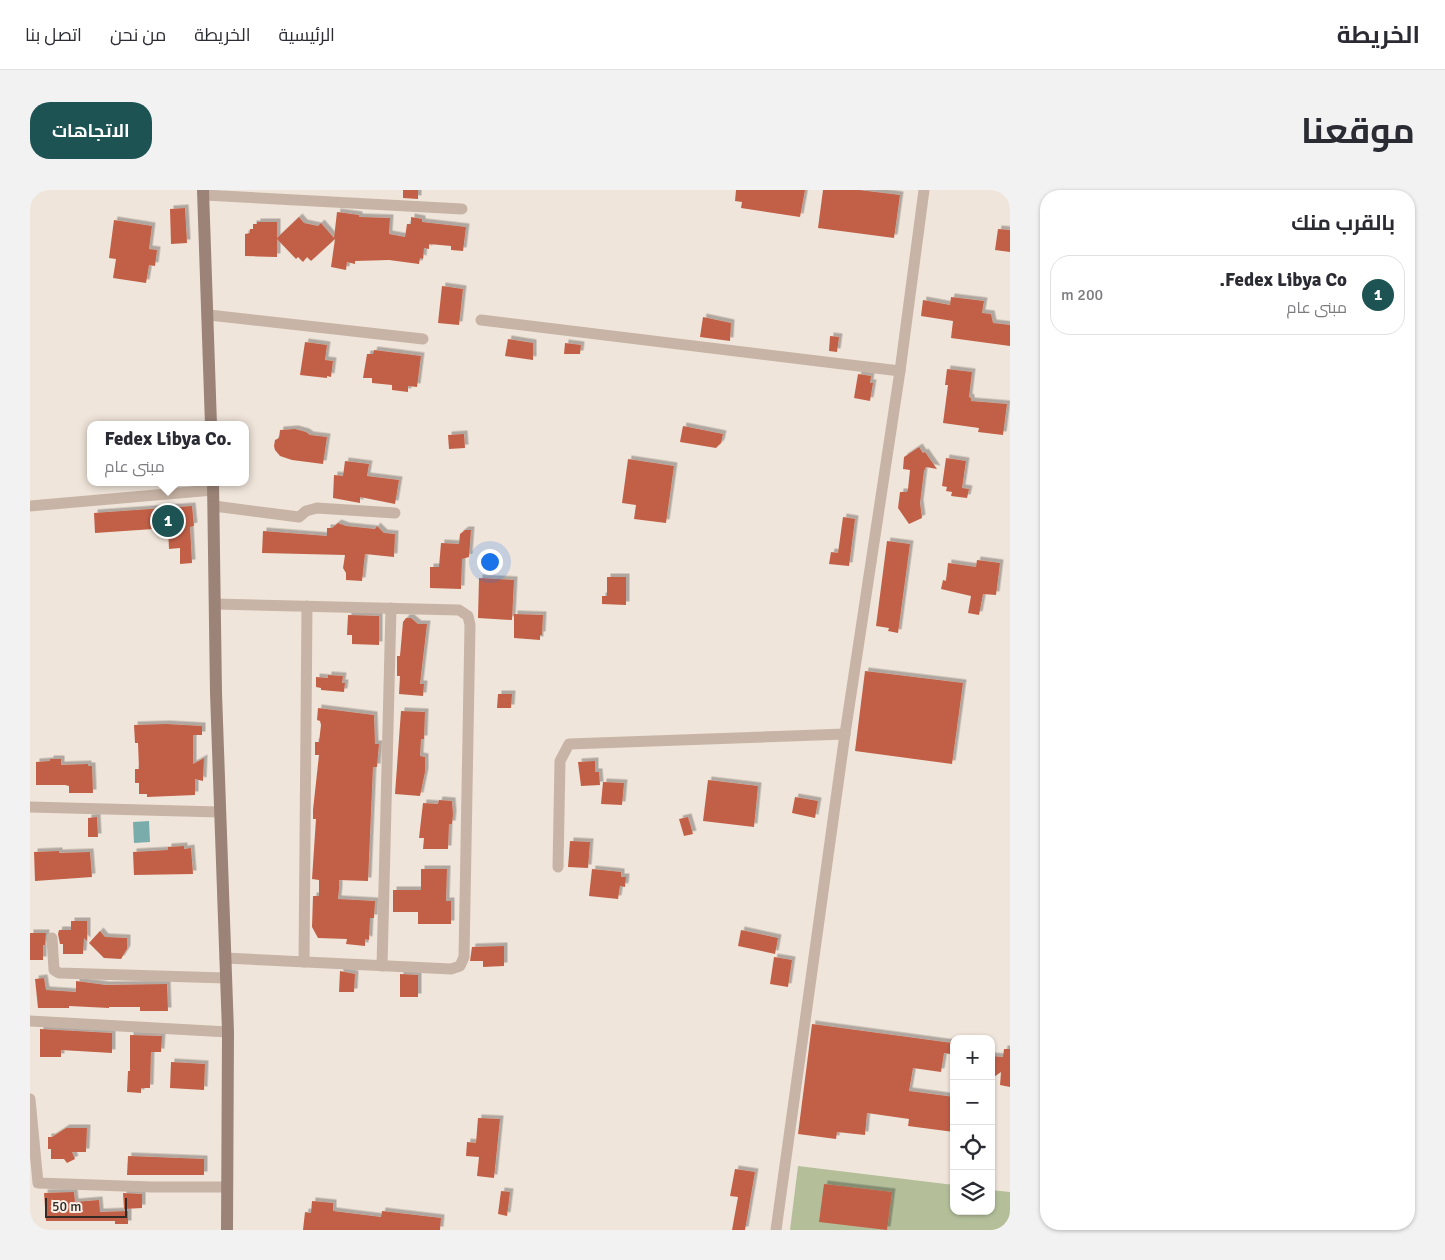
<!DOCTYPE html>
<html lang="ar">
<head>
<meta charset="utf-8">
<style>
  :root { --surface:#fff; --page:#f2f2f3; --text:#2b2b33; --muted:#7c7c81; --line:#e1e1e2; --accent:#1e5354 }
  body { margin:0; font-family:Signika,Cairo,sans-serif; background:var(--page); color:var(--text); direction:rtl }
  .controls { position:absolute; right:15px; bottom:15px; display:grid; overflow:hidden; border-radius:10px; box-shadow:0 1px 4px #0004 }
  .controls button { width:45px; height:45px; display:grid; place-items:center; padding:0; border:0; border-bottom:1px solid var(--line); background:var(--surface); color:var(--text); font:25px sans-serif }
  .scale { position:absolute; left:15px; bottom:12px; width:82px; box-sizing:border-box; padding-left:5px; border:2px solid #342b27; border-top:0; font-size:14px; line-height:18px; white-space:nowrap; color:#342b27; -webkit-text-stroke:4px #f8efe6; paint-order:stroke }
  .you { position:absolute; left:459px; top:371px; width:18px; height:18px; margin:-12px; border:4px solid #fff; border-radius:50%; background:#1a73e8; box-shadow:0 0 0 8px #1a73e833 }
  .badge { display:grid; place-items:center; width:32px; height:32px; border-radius:50%; background:var(--accent); color:#fff; font-size:16px; font-weight:700 }
  .pin { position:absolute; translate:-50% -50%; border:2px solid #fff; box-shadow:0 1px 5px #0006 }
  .popup { position:absolute; left:57px; top:231px; width:162px; height:65px; box-sizing:border-box; display:grid; place-content:center; border-radius:10px; background:var(--surface); filter:drop-shadow(0 1px 4px #0005); font-size:16px; white-space:nowrap; color:var(--muted) }
  .popup b { font-size:19px; color:var(--text) }
  .popup::after { content:''; position:absolute; left:50%; top:100%; margin-left:-10px; border:10px solid transparent; border-top-color:var(--surface) }
  .list { margin:0; padding:0; list-style:none }
  h2 { display:flex; justify-content:space-between; align-items:center; height:65px; margin:0; padding:0 20px; font-size:21px }
  h2 small { font-size:16px; font-weight:400; color:var(--muted) }
  .list li { display:grid; grid-template-columns:32px 1fr auto; gap:15px; align-items:center; box-sizing:border-box; height:80px; margin:0 10px 10px; padding:0 10px; border:1px solid var(--line); border-radius:20px }
  .list b { display:block; font-size:19px; white-space:nowrap }
  .list p { margin:0; font-size:16px; white-space:nowrap; color:var(--muted) }
  .list em { font-size:16px; font-style:normal; color:var(--muted) }
  .icon { flex:none; width:28px; height:28px; fill:none; stroke:currentColor; stroke-width:2; stroke-linecap:round; stroke-linejoin:round }
  .map { position:relative; flex:none; width:980px; height:1040px; overflow:hidden; direction:ltr; border-radius:20px }
  header { display:flex; align-items:center; gap:30px; box-sizing:border-box; height:70px; padding:0 25px; background:var(--surface); border-bottom:1px solid var(--line) }
  header strong { font-size:24px }
  nav { display:flex; gap:28px; margin-inline-start:auto; font-size:18px }
  .intro { display:flex; align-items:center; justify-content:space-between; box-sizing:border-box; height:120px; padding:0 30px }
  h1 { margin:0; font-size:35px }
  .button { padding:12px 22px; border-radius:20px; background:var(--accent); color:#fff; font-size:18px; font-weight:700 }
  main { display:flex; gap:30px; padding:0 30px }
  aside { flex:1; background:var(--surface); border-radius:20px; box-shadow:0 1px 4px #0004 }
  .map>svg:first-child { display:block }
  .green { fill:#b4bf9a }
  .water { fill:#7aacac }
  .building { fill:#c26046; filter:url(#shadow) }
  .lines { fill:none; stroke-linecap:round; stroke-linejoin:round }
  .street { stroke:#c8b4a6; stroke-width:11 }
  .secondary { stroke:#9b8378; stroke-width:12 }
</style>
</head>
<body>
<header>
<strong>الخريطة</strong>
<nav><a>الرئيسية</a><a>الخريطة</a><a>من نحن</a><a>اتصل بنا</a></nav>
</header>
<div class="intro"><h1>موقعنا</h1><a class="button">الاتجاهات</a></div>
<main>
<aside>
<h2>بالقرب منك<small></small></h2>
<ul class="list">
<li><span class="badge">1</span><div><b>Fedex Libya Co.</b><p>مبنى عام</p></div><em>200 m</em></li>
</ul>
</aside>
<div class="map">
<svg width="980" height="1040" viewBox="0 0 980 1040">
  <defs>
    <filter id="shadow"><feDropShadow dx="3.5" dy="-3.5" stdDeviation="0" flood-color="#0004"/></filter>
  </defs>
  <rect width="100%" height="100%" fill="#f0e5da"/>
  <path class="green" d="M768,976L924,995V1021H961V1000L980,1002V1040H760Z"/>
  <path class="water" d="M119,631L120,652L104,653L103,632Z"/>
  <g class="building">
    <path d="M373,0H388V9L373,8Z"/>
    <path d="M706,0H775L770,27L711,18L712,12L705,11Z"/>
    <path d="M793,0H829L870,5L864,48L788,38Z"/>
    <path d="M155,18L157,53L141,54L140,19Z"/>
    <path d="M307,22L329,25V27L360,28L359,44L375,47L377,34H381V27L392,29V32L436,37L433,61L421,60V56L399,54V59L394,58L393,69L390,68L389,74L359,70L325,71V74L317,72L316,80L301,77L305,49L281,71L277,67L273,72L268,67L266,69L247,49V67L215,66V44L220,43V39H223V34H227V32H247V48L269,27L274,33L288,36L291,33L304,48Z"/>
    <path d="M84,30L122,36L119,59L127,60L125,76L119,75L116,93L83,88L86,69L79,68Z"/>
    <path d="M968,39L980,40V62L965,60Z"/>
    <path d="M412,96L433,99L429,135L408,133Z"/>
    <path d="M921,107L954,111L952,123L961,124L963,133L980,135V156L921,148L923,131L891,126L893,110L920,115Z"/>
    <path d="M673,127L701,133L700,151L670,147Z"/>
    <path d="M800,146L809,147L807,162L799,161Z"/>
    <path d="M478,149L503,153V170L475,166Z"/>
    <path d="M275,152L297,155L295,170L303,171L301,187L297,186V188L270,185Z"/>
    <path d="M535,153L551,155L550,164H534Z"/>
    <path d="M344,160L391,166L387,197L378,196V202L362,200V195L342,193V188H333L337,164H343Z"/>
    <path d="M917,179L942,182L939,207L941,208V211L977,214L973,245L948,242L949,238L913,233L918,195H915Z"/>
    <path d="M828,184L841,186L840,193H843L840,211L824,208Z"/>
    <path d="M653,236L693,244L691,253L686,258L650,252Z"/>
    <path d="M265,239L276,242L280,245L297,247L293,274L262,270L250,266L245,260L244,256L245,250L249,248L250,240Z"/>
    <path d="M434,244L435,258L419,259L418,245Z"/>
    <path d="M889,257L893,263L895,262L907,279L896,277L894,281L890,313L892,328L879,334L868,318L870,302H877L878,299L880,280L873,279L874,267Z"/>
    <path d="M916,268L936,271L932,298L939,299L937,308L921,306L922,302L916,301L917,297L912,296Z"/>
    <path d="M598,269L644,276L636,333L604,329L606,315L592,313Z"/>
    <path d="M315,271L339,274L337,286L369,290L365,314L330,307V313L303,308L304,285L313,286Z"/>
    <path d="M162,316L164,336L160,337L162,373L150,374V358L139,359L138,338L65,343L64,323Z"/>
    <path d="M813,327L825,329L819,376L799,374L801,362L808,363Z"/>
    <path d="M308,333L316,336L345,339L347,336L354,343L365,344L364,367L335,364L332,391L316,390V383L313,378L315,365L232,363L233,341L297,346V338H302Z"/>
    <path d="M435,340H441L439,367L432,369L431,399L400,398V377H409L411,353L429,354L430,344Z"/>
    <path d="M857,351L880,354L868,443L858,441L859,438L846,436Z"/>
    <path d="M947,370L970,373L966,405L953,404L949,425L938,423L941,406L911,399L913,390L916,391L918,373L946,377Z"/>
    <path d="M577,387H596V415L572,414V406H577Z"/>
    <path d="M449,388L484,390L482,430L448,428Z"/>
    <path d="M484,424L513,425L512,445H510V450L484,448Z"/>
    <path d="M318,425L349,426V455L322,454V445H317Z"/>
    <path d="M376,428H381L388,434H397L390,494H394L393,506L369,504L370,486H367V466H370L373,432Z"/>
    <path d="M835,481L933,493L922,574L825,561Z"/>
    <path d="M298,485L313,486L312,493H315L314,502L291,500V498L286,497V487L298,488Z"/>
    <path d="M468,504H482L481,518H467Z"/>
    <path d="M288,518L344,525L345,554H349L347,577H343L338,691L309,690V699L308,709L345,711L344,728H340L339,750L335,749V756L316,754L317,749L288,748L282,737L283,706H289V690L282,689L286,629H283V620L289,565H285V552H289L291,535L290,531L287,530Z"/>
    <path d="M371,521L395,522L394,549H391L390,566L395,567V582L390,606L365,604Z"/>
    <path d="M136,534L172,536V545H163V574L174,568L173,591L165,589V605L117,607V604H109V593H105V579H109L108,553H105L104,535Z"/>
    <path d="M20,569H31V575L58,574V576H62L63,603H39V596L35,595H6V572L20,571Z"/>
    <path d="M565,571V582H569L570,595L551,596L548,572Z"/>
    <path d="M678,590L728,596L724,637L673,631Z"/>
    <path d="M573,592L594,593L592,615L571,614Z"/>
    <path d="M765,607L788,611L785,628L762,623Z"/>
    <path d="M409,610L422,611L423,624L422,634H419L418,659H393L394,648H389L393,613L408,614Z"/>
    <path d="M67,627L68,647H58V628Z"/>
    <path d="M658,627L663,644L654,646L649,629Z"/>
    <path d="M540,651L560,652L558,678L538,677Z"/>
    <path d="M154,656V659L161,658L163,684L104,685L103,662L138,660V657Z"/>
    <path d="M29,661V663L60,662L62,687L5,691L4,662Z"/>
    <path d="M391,679H417L416,711H421V734H388V722H363V700H391Z"/>
    <path d="M562,679L591,682V687H596L595,697L590,696L588,709L559,706Z"/>
    <path d="M41,731H57V751L54,748L53,764H33V754H30L28,744L29,740H41Z"/>
    <path d="M711,740L748,748L745,764L708,756Z"/>
    <path d="M70,741L75,747L97,748V759L91,769L74,768L59,753Z"/>
    <path d="M0,743H16L15,755H13V770H0Z"/>
    <path d="M474,756V776L453,777V771H440L442,757Z"/>
    <path d="M744,767L762,770L758,797L740,794Z"/>
    <path d="M310,781L325,784L324,802H309Z"/>
    <path d="M370,784L388,785V807H370Z"/>
    <path d="M14,788L16,800L46,802V791L76,795L137,794L138,821H110V817H79V818L39,816V818H8L5,789Z"/>
    <path d="M782,834L922,853L920,864L914,863L911,882L883,878L879,901L924,907V942L878,936L879,929L837,923L835,945L807,942L806,949L768,944Z"/>
    <path d="M10,839L82,843V863L31,860V867H10Z"/>
    <path d="M100,845L132,846L131,862H121L120,898H111V903L97,902L98,881H100Z"/>
    <path d="M974,859H980V897L970,895L971,882L961,889V866L973,867Z"/>
    <path d="M141,872L175,874L174,900L140,898Z"/>
    <path d="M448,928L470,929L464,988L447,986L449,967L436,966L437,952L446,953Z"/>
    <path d="M36,938H57L56,962H42L45,969L37,973L34,969H21V959H18V947H22Z"/>
    <path d="M98,966L174,969V985H97Z"/>
    <path d="M705,979L725,982L715,1040H702L708,1007L700,1006Z"/>
    <path d="M794,994L862,1002L857,1040L789,1032Z"/>
    <path d="M471,1001L480,1002L477,1026L468,1024Z"/>
    <path d="M44,1002L45,1012L69,1010L70,1022L98,1021V1034H85V1031H16L14,1003Z"/>
    <path d="M93,1003L112,1004V1018L94,1019Z"/>
    <path d="M282,1011L303,1013V1021L351,1027L352,1021L411,1028L410,1040H273L275,1022L281,1023Z"/>
  </g>
  <g class="lines">
    <g class="street">
      <path d="M174,5L432,19"/>
      <path d="M179,125L393,149"/>
      <path d="M451,130L870,181"/>
      <path d="M0,316L183,300"/>
      <path d="M184,316L269,327L276,321L287,318L365,323"/>
      <path d="M185,414L429,420L438,426L440,435L434,767L430,776L421,779L195,768"/>
      <path d="M0,617L190,622"/>
      <path d="M528,677L530,571L539,554L815,544"/>
      <path d="M22,748L24,780L29,783L196,788"/>
      <path d="M274,772L277,416"/>
      <path d="M352,776L361,418"/>
      <path d="M0,831L198,842"/>
      <path d="M0,909L8,993L122,997H196"/>
      <path d="M746,1040L815,544L870,181L894,0"/>
    </g>
    <g class="secondary">
      <path d="M173,0L181,235"/>
      <path d="M183,292L186,503L198,842L197,1040"/>
    </g>
  </g>
</svg>
<div class="controls">
<button>+</button>
<button>−</button>
<button><svg class="icon" aria-label="locate" viewBox="0 0 24 24"><circle cx="12" cy="12" r="6"/><path d="M12 2v4M12 18v4M2 12h4M18 12h4"/></svg></button>
<button><svg class="icon" aria-label="layers" viewBox="0 0 24 24"><path d="M12 4l9 5-9 5-9-5zM3 14l9 5 9-5"/></svg></button>
</div>
<div class="scale">50 m</div>
<div class="you"></div>
<div class="pin badge" style="left:138px;top:331px">1</div>
<div class="popup"><b>Fedex Libya Co.</b>مبنى عام</div>
</div>
</main>
</body>
</html>
